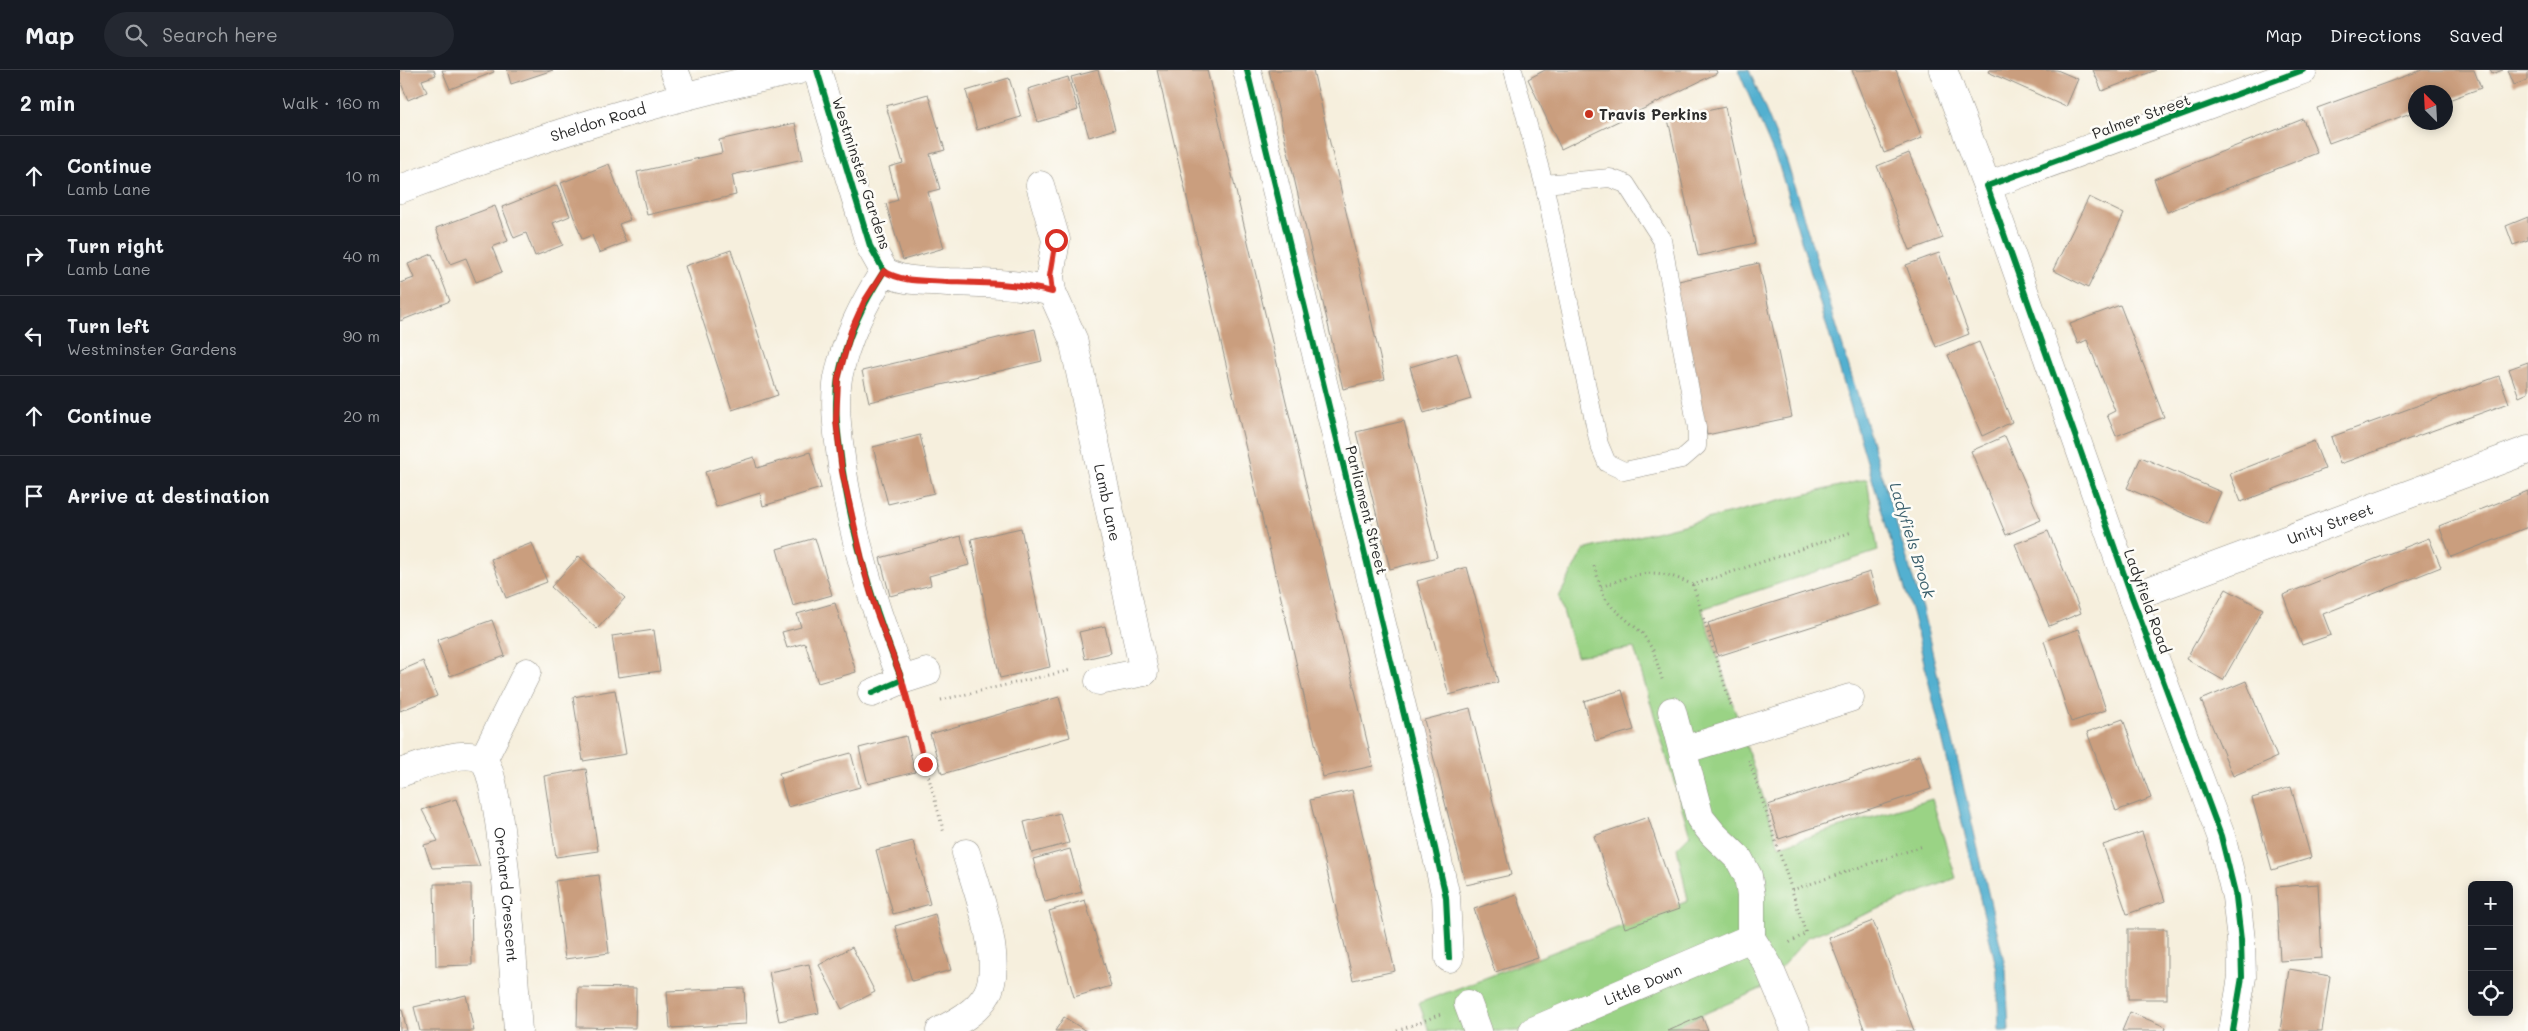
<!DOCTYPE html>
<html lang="en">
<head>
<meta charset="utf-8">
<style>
  :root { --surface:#171b24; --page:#242831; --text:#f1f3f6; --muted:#9ea1a6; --line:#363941 }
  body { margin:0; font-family:Mali,sans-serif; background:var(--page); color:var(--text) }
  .controls { position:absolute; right:15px; bottom:15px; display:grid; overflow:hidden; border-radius:8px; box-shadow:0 2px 12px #0003 }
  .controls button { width:45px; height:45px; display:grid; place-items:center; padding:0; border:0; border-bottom:1px solid var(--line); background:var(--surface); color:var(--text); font:25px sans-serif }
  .compass { position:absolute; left:2008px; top:15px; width:45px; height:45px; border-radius:50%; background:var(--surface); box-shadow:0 2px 12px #0003; rotate:336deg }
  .stop { position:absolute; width:15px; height:15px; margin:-11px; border:4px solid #d93025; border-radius:50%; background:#fff }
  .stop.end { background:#d93025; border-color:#fff; box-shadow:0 1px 5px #0008 }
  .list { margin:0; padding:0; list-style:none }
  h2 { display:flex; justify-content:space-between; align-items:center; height:65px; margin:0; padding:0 20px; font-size:21px }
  h2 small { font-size:16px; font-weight:400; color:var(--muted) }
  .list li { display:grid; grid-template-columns:32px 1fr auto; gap:15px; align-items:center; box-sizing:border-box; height:80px; padding:0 20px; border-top:1px solid var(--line) }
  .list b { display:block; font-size:19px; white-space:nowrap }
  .list p { margin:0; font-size:16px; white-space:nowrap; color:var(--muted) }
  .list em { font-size:16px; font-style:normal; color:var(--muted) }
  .icon { flex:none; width:28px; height:28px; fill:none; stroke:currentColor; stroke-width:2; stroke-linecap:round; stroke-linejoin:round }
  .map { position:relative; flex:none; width:2128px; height:961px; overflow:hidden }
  header { display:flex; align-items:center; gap:30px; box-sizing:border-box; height:70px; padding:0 25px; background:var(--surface); border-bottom:1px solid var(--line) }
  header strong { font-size:24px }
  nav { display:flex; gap:28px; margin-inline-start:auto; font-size:18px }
  .search { width:350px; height:45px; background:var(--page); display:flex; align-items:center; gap:12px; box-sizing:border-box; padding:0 18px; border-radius:28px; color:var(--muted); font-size:19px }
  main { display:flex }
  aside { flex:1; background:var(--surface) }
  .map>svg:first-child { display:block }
  .green { fill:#9ad385; stroke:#627f58 }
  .water { fill:#52b0d0; stroke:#3e6e7e }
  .building { fill:#ca9e7e }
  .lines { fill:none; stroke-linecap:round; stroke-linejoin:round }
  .service-casing { stroke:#908d84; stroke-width:19 }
  .minor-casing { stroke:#908d84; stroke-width:29 }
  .path { stroke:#908d84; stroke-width:3; stroke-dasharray:1 4; stroke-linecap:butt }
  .service { stroke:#fff; stroke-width:18 }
  .minor { stroke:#fff; stroke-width:28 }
  .cycleway-casing { stroke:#fdfcf7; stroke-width:9 }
  .cycleway { stroke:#00873e; stroke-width:6 }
  .route { stroke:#d93025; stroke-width:6 }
  .poi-dot { fill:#c8321e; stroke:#fdfcf7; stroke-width:2 }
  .labels { text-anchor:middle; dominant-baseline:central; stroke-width:5; stroke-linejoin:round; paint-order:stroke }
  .poi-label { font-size:15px; font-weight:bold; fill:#2b2b2b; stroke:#fdfcf7; text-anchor:start }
  .street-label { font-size:15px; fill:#2b2b2b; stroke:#fdfcf7 }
  .water-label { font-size:16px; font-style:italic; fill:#3b606d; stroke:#fdfcf7 }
</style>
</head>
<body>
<header>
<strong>Map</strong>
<div class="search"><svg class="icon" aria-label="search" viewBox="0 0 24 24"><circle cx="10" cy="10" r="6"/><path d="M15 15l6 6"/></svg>Search here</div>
<nav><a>Map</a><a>Directions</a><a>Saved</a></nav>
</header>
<main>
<aside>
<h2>2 min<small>Walk · 160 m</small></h2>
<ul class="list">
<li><svg class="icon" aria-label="ahead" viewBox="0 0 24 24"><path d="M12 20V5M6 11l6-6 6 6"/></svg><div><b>Continue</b><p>Lamb Lane</p></div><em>10 m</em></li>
<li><svg class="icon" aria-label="right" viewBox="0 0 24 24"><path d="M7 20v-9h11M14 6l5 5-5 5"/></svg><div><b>Turn right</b><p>Lamb Lane</p></div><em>40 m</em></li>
<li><svg class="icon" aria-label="left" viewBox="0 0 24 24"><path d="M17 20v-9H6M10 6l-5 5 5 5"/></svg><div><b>Turn left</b><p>Westminster Gardens</p></div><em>90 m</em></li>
<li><svg class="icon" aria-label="ahead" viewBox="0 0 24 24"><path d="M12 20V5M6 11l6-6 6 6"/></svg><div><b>Continue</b></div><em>20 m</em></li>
<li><svg class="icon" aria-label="arrive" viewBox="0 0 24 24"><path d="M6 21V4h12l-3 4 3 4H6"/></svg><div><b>Arrive at destination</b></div></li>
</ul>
</aside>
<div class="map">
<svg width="2128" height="961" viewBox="0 0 2128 961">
  <rect width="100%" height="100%" fill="#fdfcf7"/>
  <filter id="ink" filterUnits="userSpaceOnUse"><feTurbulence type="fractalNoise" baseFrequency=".02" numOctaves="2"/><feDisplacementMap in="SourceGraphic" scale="10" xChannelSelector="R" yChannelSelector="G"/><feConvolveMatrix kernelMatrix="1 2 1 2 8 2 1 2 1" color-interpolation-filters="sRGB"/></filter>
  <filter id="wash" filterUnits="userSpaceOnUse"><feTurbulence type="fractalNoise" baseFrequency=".0096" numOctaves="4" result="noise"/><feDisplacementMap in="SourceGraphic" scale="20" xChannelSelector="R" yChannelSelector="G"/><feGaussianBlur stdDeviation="1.12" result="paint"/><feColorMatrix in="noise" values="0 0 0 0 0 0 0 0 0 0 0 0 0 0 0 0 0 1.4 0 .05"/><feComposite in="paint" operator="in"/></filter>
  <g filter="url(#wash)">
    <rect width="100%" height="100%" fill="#f6efdd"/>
    <path class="green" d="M1467,409L1478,481L1302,539L1379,776L1532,729L1556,808L1408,867L1363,918L1265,961H1029L1019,933L1288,831L1277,778L1290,765L1234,578L1176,586L1159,527L1183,480Z"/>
    <path class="water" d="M1338,0H1349L1387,92L1523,542L1606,900L1609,961H1599L1597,900L1513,546L1379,96Z"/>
    <g id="blocks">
      <g class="building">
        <path d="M0,0H34L36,5L22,10L27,22L8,30L0,11Z"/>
        <path d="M42,0H93L94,2L50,19Z"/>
        <path d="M107,0H153L111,14Z"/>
        <path d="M698,0L715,59L689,67L671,7Z"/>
        <path d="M757,0H807L973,696L923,707Z"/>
        <path d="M869,0H913L985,309L943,319Z"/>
        <path d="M1145,0H1316L1317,3L1161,79L1128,9Z"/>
        <path d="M1452,0H1496L1522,68L1484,83Z"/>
        <path d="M1589,0H1657L1678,9L1666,37L1588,2Z"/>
        <path d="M1693,0H1756L1702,21Z"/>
        <path d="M2022,0H2074L2081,18L2046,31V22H2016V41L1929,73L1917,38Z"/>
        <path d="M2090,0H2103L2092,4Z"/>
        <path d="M2108,0H2128V10L2114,15Z"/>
        <path d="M668,7L678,40L638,52L628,19Z"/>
        <path d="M609,8L621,47L577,60L566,21Z"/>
        <path d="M528,24L545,80L530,84L540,119L528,122L544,178L503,190L486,134L498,130L489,97L503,93L486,36Z"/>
        <path d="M1325,37L1355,173L1298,186L1268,49Z"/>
        <path d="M1903,49L1917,83L1767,142L1754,109Z"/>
        <path d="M395,53L403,89L332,105L336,125L247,145L237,102L322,83L319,70Z"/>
        <path d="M1509,83L1543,168L1510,180L1477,96Z"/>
        <path d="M209,94L230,150L219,154L226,172L199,183L192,165L182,169L161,113Z"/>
        <path d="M157,115L170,146L153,153L163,175L135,186L126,163L114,168L102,137Z"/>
        <path d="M1689,127L1724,144L1688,218L1653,200Z"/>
        <path d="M95,136L108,171L92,177L102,202L76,212L66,188L50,194L36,158Z"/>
        <path d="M2128,147V170L2113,175L2106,156Z"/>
        <path d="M331,180L378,325L332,340L285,196Z"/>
        <path d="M1539,183L1569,264L1536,277L1506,195Z"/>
        <path d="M32,184L50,231L0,251V213L14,208L8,194Z"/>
        <path d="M1359,193L1392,347L1307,365L1274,212Z"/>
        <path d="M1720,235L1764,347L1716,366L1707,345L1715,341L1687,270L1678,274L1670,254Z"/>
        <path d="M635,259L642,291L469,332L462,301Z"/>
        <path d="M1579,272L1612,352L1582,366L1548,285Z"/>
        <path d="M1057,283L1071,329L1024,343L1010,297Z"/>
        <path d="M2128,292V323L2119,327L2109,299Z"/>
        <path d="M2099,306L2109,333L1940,394L1931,367Z"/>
        <path d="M1004,351L1037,487L990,499L956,362Z"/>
        <path d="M520,365L534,423L488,434L473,377Z"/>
        <path d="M1605,366L1641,450L1606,465L1571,381Z"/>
        <path d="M1914,371L1925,399L1841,432L1830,404Z"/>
        <path d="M410,382L421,418L363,436L360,423L316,437L305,402L354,387L357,398Z"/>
        <path d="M1741,387L1821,422L1807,454L1727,418Z"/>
        <path d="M2128,421V457L2051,487L2039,456Z"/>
        <path d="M621,458L650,597L600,608L571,469Z"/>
        <path d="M1648,461L1681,543L1649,556L1615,474Z"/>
        <path d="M561,466L569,495L529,506L531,515L490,526L480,488Z"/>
        <path d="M415,468L432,525L393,536L377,479Z"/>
        <path d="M2029,468L2041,497L1923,544L1931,565L1902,575L1883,525Z"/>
        <path d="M132,473L147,512L106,528L91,489Z"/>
        <path d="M179,486L225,528L197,559L151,517Z"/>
        <path d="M1067,497L1098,612L1049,625L1017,511Z"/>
        <path d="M1470,502L1480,535L1318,586L1308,553Z"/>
        <path d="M1826,519L1863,539L1823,610L1786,589Z"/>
        <path d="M435,533L456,602L418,613L405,573L387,578L382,562L401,557L397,544Z"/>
        <path d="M92,550L105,586L50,606L37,570Z"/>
        <path d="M705,556L711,583L685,589L679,562Z"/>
        <path d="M1679,559L1706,640L1671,652L1644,571Z"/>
        <path d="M254,560L260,601L218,607L212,566Z"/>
        <path d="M23,591L37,626L0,641V601Z"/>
        <path d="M1846,611L1877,687L1833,706L1801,630Z"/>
        <path d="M215,620L226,684L183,691L173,627Z"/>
        <path d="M1222,620L1234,660L1195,671L1184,631Z"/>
        <path d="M659,627L670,667L542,704L530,664Z"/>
        <path d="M1070,638L1111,805L1066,815L1024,650Z"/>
        <path d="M1723,649L1751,728L1716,741L1687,662Z"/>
        <path d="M506,666L515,702L468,714L459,678Z"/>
        <path d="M451,683L460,717L388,737L379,703Z"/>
        <path d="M1520,685L1531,719L1379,769L1368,735Z"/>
        <path d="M186,699L198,781L156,787L144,706Z"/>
        <path d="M1891,717L1911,788L1872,800L1852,728Z"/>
        <path d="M952,720L995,901L953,910L910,730Z"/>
        <path d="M56,729L80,796L32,798L24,775L38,771L22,740Z"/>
        <path d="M660,743L669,773L632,783L624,752Z"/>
        <path d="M1248,747L1279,839L1225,858L1194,766Z"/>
        <path d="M1742,762L1765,831L1727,844L1703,775Z"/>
        <path d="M513,771L530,834L493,844L476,780Z"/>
        <path d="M670,779L682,822L645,832L633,789Z"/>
        <path d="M199,805L209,883L165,889L155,811Z"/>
        <path d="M34,814H71L72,895L36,896Z"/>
        <path d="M1918,814L1922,888L1880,891L1876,817Z"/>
        <path d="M1117,825L1138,888L1095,902L1074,839Z"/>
        <path d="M685,830L711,916L674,927L649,841Z"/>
        <path d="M535,844L551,900L512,911L495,856Z"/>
        <path d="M1473,851L1514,961H1465L1429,868Z"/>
        <rect x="1728" y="859" width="39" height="70"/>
        <path d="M452,877L475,922L442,939L419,895Z"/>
        <path d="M409,894L419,943L379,951L369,902Z"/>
        <path d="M1889,899L1930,906L1922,961H1880Z"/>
        <path d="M178,917L236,918L235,958L177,957Z"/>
        <path d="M344,918L346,954L270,958L267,921Z"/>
        <path d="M66,925L74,961H20L14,937Z"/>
        <path d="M0,939H2L7,961H0Z"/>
        <path d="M1730,942L1766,957L1765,961H1722Z"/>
        <path d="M1302,946L1308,961H1268Z"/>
        <path d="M664,947L686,961H655Z"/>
      </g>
    </g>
  </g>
  <g filter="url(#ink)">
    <use href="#blocks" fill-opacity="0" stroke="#908d84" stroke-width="1"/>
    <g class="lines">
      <g class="service-casing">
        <path id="service" d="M1113,0L1144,114L1199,374L1207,393L1224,401L1282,389L1297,376V358L1262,170L1226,114L1210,108L1144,114"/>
      </g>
      <g class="minor-casing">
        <g id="minor">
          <path d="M274,0L284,25"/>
          <path d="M417,0L470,176L484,201C463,235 446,268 438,308C434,331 437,357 440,380C449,459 473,536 502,610L472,623"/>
          <path d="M847,0L1016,694L1046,827L1049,888"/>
          <path d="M1543,0L1587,116L1732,527L1821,766L1836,827L1841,870L1842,907L1833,961"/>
          <path d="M640,115L656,170L650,206L652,222"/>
          <path d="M1587,116L1903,0"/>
          <path id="s1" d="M0,119C131,71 262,27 399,0"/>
          <path id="s2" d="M484,201C503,213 526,210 548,212C582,213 618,213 652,222L673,269L744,602L699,611"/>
          <path id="s3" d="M1732,527L2128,380"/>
          <path d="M502,610L527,602"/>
          <path d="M1272,641L1300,748L1313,764L1339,789L1348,806L1351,826V868"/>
          <path d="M1283,680L1450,628"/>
          <path d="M83,690L127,602"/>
          <path id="s4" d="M0,703C18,697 67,676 84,691C102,708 115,922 118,961"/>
          <path d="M1068,934L1078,961"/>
          <path d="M540,961C557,952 577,942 587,924C605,891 576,817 566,783"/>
          <path id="s5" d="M1133,961L1351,868L1368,895L1396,961"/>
        </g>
      </g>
      <g class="path">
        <path d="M1194,496L1204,527L1213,538L1242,563L1253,580L1263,612"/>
        <path d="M1201,517C1241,502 1254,496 1293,515"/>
        <path d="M541,630L671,600"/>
        <path d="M1331,635L1293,515L1452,462"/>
        <path d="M510,639L544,763"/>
        <path d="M1349,690L1406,863L1389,873"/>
        <path d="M1392,820L1523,776"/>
        <path d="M997,961L1041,944"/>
      </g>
      <use href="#service" class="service"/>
      <use href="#minor" class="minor"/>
      <g class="cycleway-casing">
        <g id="cycleway">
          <path d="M417,0L470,176L484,201C463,235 446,268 438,308C434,331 437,357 440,380C449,459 473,536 502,610L472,623"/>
          <path d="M847,0L1016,694L1046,827L1049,888"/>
          <path d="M1833,961L1842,907L1841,870L1836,827L1821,766L1732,527L1587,116L1903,0"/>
        </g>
      </g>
      <use href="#cycleway" class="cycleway"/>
    </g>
  </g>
  <g class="lines" filter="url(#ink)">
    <path class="route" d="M525,694L502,610L476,541L465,503L442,401L436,350L438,309L451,261L464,232L484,201C503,213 526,210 548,212C582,213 618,213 652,222L650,206L656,170"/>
  </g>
  <circle class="poi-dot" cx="1189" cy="44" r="5"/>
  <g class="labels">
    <g class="poi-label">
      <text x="1199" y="44">Travis Perkins</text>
    </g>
    <g class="street-label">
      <text transform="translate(1741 46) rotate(-20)">Palmer Street</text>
      <text stroke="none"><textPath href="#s1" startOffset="209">Sheldon Road</textPath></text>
      <text transform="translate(462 103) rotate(72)">Westminster Gardens</text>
      <text stroke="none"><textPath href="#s2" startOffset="389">Lamb Lane</textPath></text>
      <text transform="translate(967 440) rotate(76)">Parliament Street</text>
      <text stroke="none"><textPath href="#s3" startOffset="211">Unity Street</textPath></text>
      <text transform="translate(1748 531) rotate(70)">Ladyfield Road</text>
      <text stroke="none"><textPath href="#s4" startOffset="224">Orchard Crescent</textPath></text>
      <text stroke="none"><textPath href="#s5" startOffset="119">Little Down</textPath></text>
    </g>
    <g class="water-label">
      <text transform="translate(1513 470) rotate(73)">Ladyfiels Brook</text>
    </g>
  </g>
</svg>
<div class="controls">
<button>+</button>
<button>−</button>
<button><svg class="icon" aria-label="locate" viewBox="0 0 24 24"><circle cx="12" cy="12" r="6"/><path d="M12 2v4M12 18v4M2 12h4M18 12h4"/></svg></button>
</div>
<svg class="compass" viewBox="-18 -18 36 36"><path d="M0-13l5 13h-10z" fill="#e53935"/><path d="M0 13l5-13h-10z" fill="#9ea1a6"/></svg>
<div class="stop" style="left:656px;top:170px"></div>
<div class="stop end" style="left:525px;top:694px"></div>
</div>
</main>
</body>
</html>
